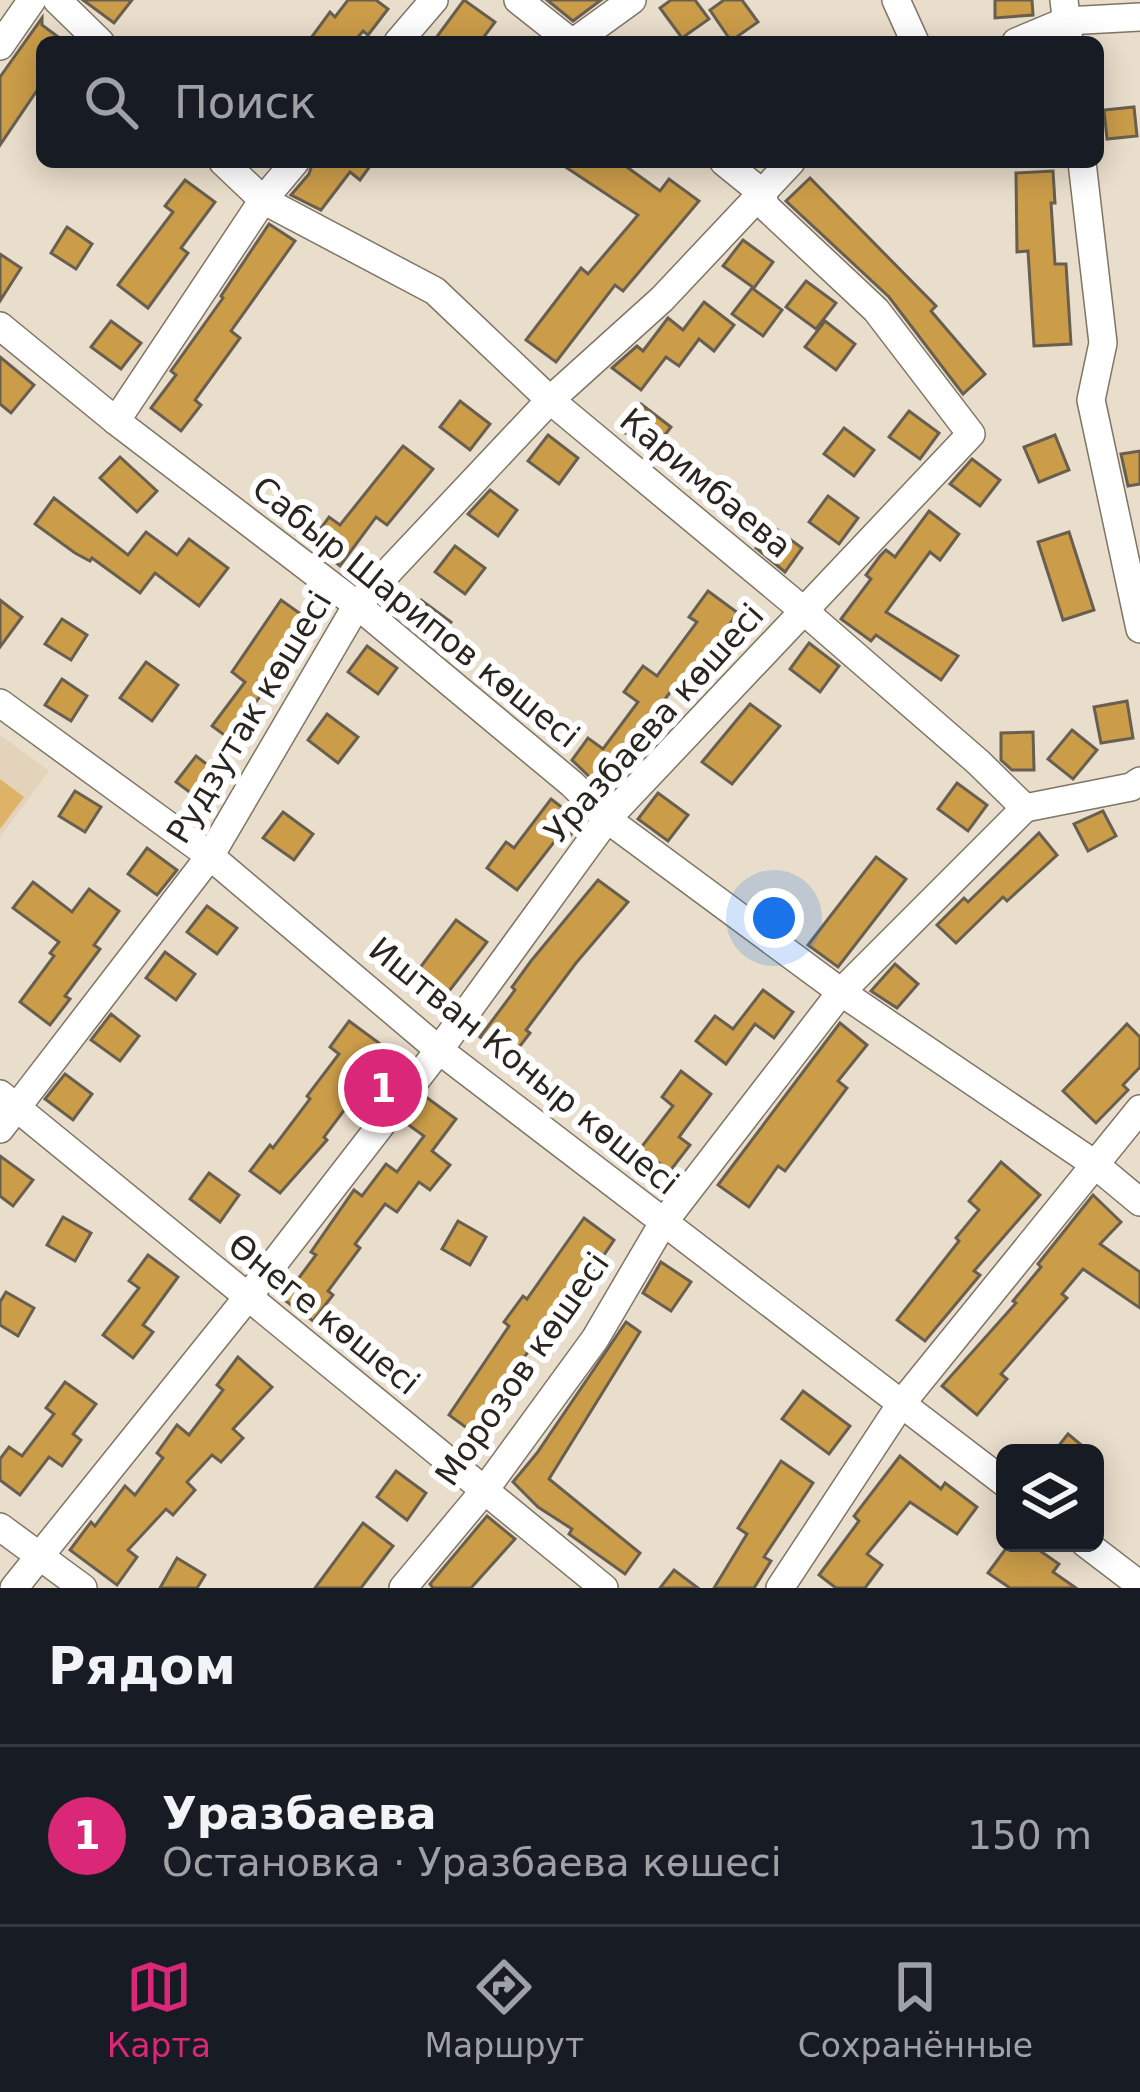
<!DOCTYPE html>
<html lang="ru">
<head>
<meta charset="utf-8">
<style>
  :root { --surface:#171b24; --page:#20242c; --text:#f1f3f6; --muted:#9ea1a6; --line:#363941; --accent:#db2777 }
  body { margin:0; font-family:"DejaVu Sans",sans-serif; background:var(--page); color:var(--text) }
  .controls { position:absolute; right:36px; bottom:36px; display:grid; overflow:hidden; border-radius:18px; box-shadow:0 6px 30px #0003 }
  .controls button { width:108px; height:108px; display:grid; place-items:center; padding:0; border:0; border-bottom:3px solid var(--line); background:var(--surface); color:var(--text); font:60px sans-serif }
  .you { position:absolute; left:774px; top:918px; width:42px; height:42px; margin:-30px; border:9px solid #fff; border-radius:50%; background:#1a73e8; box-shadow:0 0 0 18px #1a73e833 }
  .badge { display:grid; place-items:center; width:78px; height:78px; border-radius:50%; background:var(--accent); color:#fff; font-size:39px; font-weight:700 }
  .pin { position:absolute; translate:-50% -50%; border:6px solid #fff; box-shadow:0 3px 12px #0006 }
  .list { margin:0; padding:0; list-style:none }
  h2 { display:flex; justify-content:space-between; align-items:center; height:156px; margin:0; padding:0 48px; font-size:51px }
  h2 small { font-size:39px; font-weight:400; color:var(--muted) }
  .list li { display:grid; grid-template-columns:78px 1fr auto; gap:36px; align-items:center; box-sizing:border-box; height:180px; padding:0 48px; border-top:3px solid var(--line) }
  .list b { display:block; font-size:45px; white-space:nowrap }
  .list p { margin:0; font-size:39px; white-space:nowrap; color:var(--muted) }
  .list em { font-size:39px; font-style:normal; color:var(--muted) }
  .icon { flex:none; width:66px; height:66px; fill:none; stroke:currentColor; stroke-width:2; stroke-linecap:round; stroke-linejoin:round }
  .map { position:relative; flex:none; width:1140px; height:1588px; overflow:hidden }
  .search { position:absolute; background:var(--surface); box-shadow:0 6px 30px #0003; left:36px; right:36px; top:36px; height:132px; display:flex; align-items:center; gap:30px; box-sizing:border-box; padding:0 42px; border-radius:18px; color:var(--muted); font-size:45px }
  .sheet { height:336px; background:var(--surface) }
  nav { display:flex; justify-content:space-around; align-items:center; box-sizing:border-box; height:168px; border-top:3px solid var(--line); background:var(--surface); font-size:33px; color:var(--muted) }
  nav a { display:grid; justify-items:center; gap:6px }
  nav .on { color:var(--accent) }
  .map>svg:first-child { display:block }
  .built { fill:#e2d3ba }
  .green { fill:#dfb367 }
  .building { fill:#cb9d49; stroke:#695f50; stroke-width:3 }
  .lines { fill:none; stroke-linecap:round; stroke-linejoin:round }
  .minor-casing { stroke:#7f7564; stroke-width:30 }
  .minor { stroke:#fff; stroke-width:27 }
  .labels { text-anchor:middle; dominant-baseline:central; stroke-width:12; stroke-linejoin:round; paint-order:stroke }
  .street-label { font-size:33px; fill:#2a261f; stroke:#fff }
</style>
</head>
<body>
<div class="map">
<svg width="1140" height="1588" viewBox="0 0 1140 1588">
  <rect width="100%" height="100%" fill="#e9ddcb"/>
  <path class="built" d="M0,735L49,771L0,837Z"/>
  <path class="green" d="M0,779L24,797L0,829Z"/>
  <g class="building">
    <path d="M83,0H132L114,23Z"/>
    <path d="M348,0H376L388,9L368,35L363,31L354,42H308L330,12L335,17Z"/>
    <path d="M464,0L495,22L480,42H433Z"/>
    <path d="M547,0H601L573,21Z"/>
    <path d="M671,0H695L709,19L682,38L660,8Z"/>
    <path d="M724,0H742L758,22L731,41L710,10Z"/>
    <path d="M995,0H1032L1033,15L995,18Z"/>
    <path d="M42,18V25L65,42H42V83L0,145V77Z"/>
    <path d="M1134,107L1137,136L1107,139L1104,110Z"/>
    <path d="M313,162H373L360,180L350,172L321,210L291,195L309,174Z"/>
    <path d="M558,162H620L660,191L669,179L699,201L623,291L615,285L556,362L526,340L581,268L588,274L638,215Z"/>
    <path d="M1053,171L1055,203H1051L1055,264H1066L1071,344L1034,346L1028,251L1017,252L1016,173Z"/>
    <path d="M810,178L936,306L931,311L985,374L963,394L889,297L786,201Z"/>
    <path d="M185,180L215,202L181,248L188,253L148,308L118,285L173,212L165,206Z"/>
    <path d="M269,224L295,241L231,331L240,338L195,400L201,405L181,431L151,408L176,375L171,371L223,298L221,296Z"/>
    <path d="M67,227L92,244L76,269L51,253Z"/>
    <path d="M743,240L773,262L754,288L723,266Z"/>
    <path d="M0,254L21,268L0,301Z"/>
    <path d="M806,281L836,303L816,329L786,307Z"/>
    <path d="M752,288L782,310L763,336L732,314Z"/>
    <path d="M704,302L734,325L714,351L699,339L679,366L666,357L641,390L612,368L637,346L643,351L668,318L683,330Z"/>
    <path d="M111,321L141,343L121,369L91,347Z"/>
    <path d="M825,321L855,344L836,370L805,347Z"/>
    <path d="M0,357L34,385L11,413L0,404Z"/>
    <path d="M460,401L490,424L470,450L440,427Z"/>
    <path d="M641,404L671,427L652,452L621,430Z"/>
    <path d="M909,411L939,433L920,459L889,437Z"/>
    <path d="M844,428L874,450L854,476L824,454Z"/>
    <path d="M548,435L578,458L559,484L528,461Z"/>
    <path d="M1055,435L1069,470L1039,482L1024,447Z"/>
    <path d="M403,446L433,469L387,525L376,517L340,566L310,543L329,517L340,525Z"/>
    <path d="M1140,451V484L1128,486L1121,454Z"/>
    <path d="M120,457L157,491L137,512L100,478Z"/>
    <path d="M972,459L1000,480L980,506L950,484Z"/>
    <path d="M490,490L517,510L498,536L468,514Z"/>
    <path d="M828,496L858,518L839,544L809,522Z"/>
    <path d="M54,498L128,555L146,532L177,555L189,539L228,568L199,606L155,573L140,593L92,558L90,561L75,553L35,524Z"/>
    <path d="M929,511L959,534L940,560L930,552L886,612L958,656L941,680L876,635L871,641L841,619L871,579L866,575L880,556L886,550L895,557Z"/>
    <path d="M772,526L802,548L785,572L756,548Z"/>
    <path d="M1069,532L1094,610L1063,620L1038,542Z"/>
    <path d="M455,546L485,568L465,594L435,572Z"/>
    <path d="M708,591L738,613L706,656L713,662L694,688L681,678L643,728L657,739L635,763L623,754L599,786L572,760L588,738L603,749L638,702L624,692L643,666L657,676L697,622L689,617Z"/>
    <path d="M0,600L22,617L0,647Z"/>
    <path d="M281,600L312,622L249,712L262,722L242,748L212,726L245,682L232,672Z"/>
    <path d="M421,600L451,622L434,645L405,621Z"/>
    <path d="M62,619L87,635L71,660L45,644Z"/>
    <path d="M809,643L839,666L820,692L790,669Z"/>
    <path d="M367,646L397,668L378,694L348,672Z"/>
    <path d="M146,662L178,685L152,721L120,698Z"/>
    <path d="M62,679L87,696L71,721L45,705Z"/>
    <path d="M1127,701L1133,738L1101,743L1094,707Z"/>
    <path d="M750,704L780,726L732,784L702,762Z"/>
    <path d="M327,714L358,737L338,763L308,740Z"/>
    <path d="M1072,730L1097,750L1073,779L1048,759Z"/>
    <path d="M1033,732L1034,770H1012L1001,760V733Z"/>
    <path d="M196,756L226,779L207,805L176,782Z"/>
    <path d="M957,783L987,805L968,831L938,809Z"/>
    <path d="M75,791L101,807L85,832L59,816Z"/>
    <path d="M658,793L688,815L668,841L638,819Z"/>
    <path d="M551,799L581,822L561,847L554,842L517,890L487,868L506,842L514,848Z"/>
    <path d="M1103,811L1116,836L1088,851L1074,824Z"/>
    <path d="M283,812L313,834L294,860L263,838Z"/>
    <path d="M1039,833L1057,855L1007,901L1003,897L956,943L937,925L964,898L968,902Z"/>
    <path d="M147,848L177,870L157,895L128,874Z"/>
    <path d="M876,857L906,879L838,967L808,945Z"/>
    <path d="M598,880L628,902L576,963L526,1030L530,1033L510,1059L480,1037L515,990L512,987L531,961Z"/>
    <path d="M33,882L72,912L89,889L119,911L94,945L100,949L65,996L70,999L50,1025L20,1002L54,956L50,953L59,942L13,908Z"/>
    <path d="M207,906L237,928L217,954L187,932Z"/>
    <path d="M456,920L487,942L443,999L413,977Z"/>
    <path d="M165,952L195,974L176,1000L146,978Z"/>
    <path d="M895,964L918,984L897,1008L871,991Z"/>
    <path d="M763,990L793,1012L774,1038L755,1024L726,1064L696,1041L715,1016L733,1029Z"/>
    <path d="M111,1014L139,1036L120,1061L91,1040Z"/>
    <path d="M349,1021L379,1043L348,1086L357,1093L324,1137L327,1140L280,1193L250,1171L270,1145L273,1148L310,1099L307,1096L339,1054L330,1047Z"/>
    <path d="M840,1023L867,1045L838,1081L847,1088L785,1171L778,1166L749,1207L718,1185Z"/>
    <path d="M1127,1024L1140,1037V1067L1123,1085L1128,1090L1096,1123L1063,1091Z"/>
    <path d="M681,1071L711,1094L679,1137L690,1145L670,1171L640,1149L673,1106L662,1097Z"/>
    <path d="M65,1074L92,1094L73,1120L45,1099Z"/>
    <path d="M426,1097L456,1119L432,1151L450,1165L430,1190L419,1182L397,1212L385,1204L355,1244L360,1248L328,1291L333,1295L313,1321L283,1299L316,1255L311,1252L354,1190L362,1196L386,1164L397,1172L424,1136L406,1123Z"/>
    <path d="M0,1156L33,1180L13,1206L0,1196Z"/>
    <path d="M1001,1162L1040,1195L974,1271L980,1275L925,1341L897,1320L959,1241L956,1238L979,1210L969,1201Z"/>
    <path d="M209,1173L239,1195L220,1222L190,1199Z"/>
    <path d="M1093,1195L1121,1222L1100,1244L1140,1272V1308L1083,1269L1062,1294L1067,1298L1001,1374L1007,1379L977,1415L942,1386L1016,1303L1013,1301L1041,1267L1038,1264Z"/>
    <path d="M63,1217L91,1233L75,1261L47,1245Z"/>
    <path d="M584,1218L614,1240L568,1308L563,1305L519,1364L524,1368L494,1408L498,1411L479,1437L449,1415L509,1326L504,1322L523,1296L527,1299Z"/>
    <path d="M458,1221L486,1237L470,1265L442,1249Z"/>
    <path d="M148,1255L178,1277L143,1325L153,1332L133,1358L103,1335L139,1288L129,1281Z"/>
    <path d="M661,1262L691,1282L671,1311L643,1293Z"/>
    <path d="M6,1292L34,1308L18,1336L0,1325V1302Z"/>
    <path d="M626,1322L640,1332L549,1479L640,1553L625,1574L569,1534L572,1529L538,1507L513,1482L537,1453Z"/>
    <path d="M238,1357L272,1387L233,1429L243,1438L221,1462L212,1455L187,1482L195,1490L173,1515L166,1509L128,1550L137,1557L117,1585L70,1550L91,1522L95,1526L125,1486L135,1495L163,1458L157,1453L177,1425L189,1435L223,1390L217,1385Z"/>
    <path d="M65,1382L96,1404L73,1434L81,1440L62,1466L49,1457L20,1495L0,1480V1459L9,1447L22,1456L54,1414L46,1408Z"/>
    <path d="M803,1391L850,1426L829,1454L782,1419Z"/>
    <path d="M1068,1434L1091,1453H1053Z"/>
    <path d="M900,1456L941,1489L945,1483L977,1507L957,1534L910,1502L867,1554L882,1565L865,1588H836L819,1575L859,1521L854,1516Z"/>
    <path d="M781,1461L813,1483L764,1557L771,1561L754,1588H714L747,1534L738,1528Z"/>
    <path d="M396,1471L426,1493L407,1520L377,1497Z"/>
    <path d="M487,1516L515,1539L471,1588H433L430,1584Z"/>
    <path d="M363,1523L393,1546L370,1576L361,1588H315Z"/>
    <path d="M1010,1543H1029L1059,1564L1053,1572L1076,1588H1010L988,1573Z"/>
    <path d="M177,1558L205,1575L197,1588H160Z"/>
    <path d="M674,1570L698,1588H660Z"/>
  </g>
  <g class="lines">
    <g class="minor-casing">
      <g id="minor">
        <path d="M57,0L100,42"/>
        <path d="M518,0L571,42"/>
        <path d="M896,0L915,42"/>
        <path d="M1064,0L1069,42"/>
        <path d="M398,42L434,0"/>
        <path d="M574,42L632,0"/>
        <path d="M1016,42L1066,21L1140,17"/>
        <path d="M0,46L32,0"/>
        <path d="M223,162L263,200L435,291L550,400L804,611L978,762L1025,808"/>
        <path d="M1082,162L1103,343L1091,400L1140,629"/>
        <path d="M0,326L116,421L357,605L572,784L607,819L841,992L1093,1163L1140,1202"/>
        <path d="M116,421L263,200L295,162"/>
        <path d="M0,703L210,856L439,1050L1005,1483"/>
        <path d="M1025,808L1131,787L1140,781"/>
        <path d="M0,1094L604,1588"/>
        <path d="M0,1129L210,856L357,605L550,400L662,299L791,162"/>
        <path d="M0,1527L83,1588"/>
        <path d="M1085,1543L1140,1585"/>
        <path d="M14,1588L247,1298L439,1050L607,819L971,434L876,310L766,207L761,192L724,162"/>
        <path d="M403,1588L484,1491L595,1339L663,1223L841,992L1025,808"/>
        <path d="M780,1588L901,1404L1140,1109"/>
      </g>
    </g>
    <use href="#minor" class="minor"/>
  </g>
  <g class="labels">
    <g class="street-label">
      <text transform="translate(706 483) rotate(40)">Каримбаева</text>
      <text transform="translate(416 612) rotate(39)">Сабыр Шарипов көшесі</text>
      <text transform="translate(249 717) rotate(-59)">Рудзутак көшесі</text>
      <text transform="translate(654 723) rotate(-48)">Уразбаева көшесі</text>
      <text transform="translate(524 1066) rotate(39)">Иштван Коныр көшесі</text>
      <text transform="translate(324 1314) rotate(39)">Өнеге көшесі</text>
      <text transform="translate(522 1369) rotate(-55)">Морозов көшесі</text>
    </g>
  </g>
</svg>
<div class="controls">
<button><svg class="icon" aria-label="layers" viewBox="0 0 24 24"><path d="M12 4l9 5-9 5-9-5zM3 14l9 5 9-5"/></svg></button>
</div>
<div class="you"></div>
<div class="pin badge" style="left:383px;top:1088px">1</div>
<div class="search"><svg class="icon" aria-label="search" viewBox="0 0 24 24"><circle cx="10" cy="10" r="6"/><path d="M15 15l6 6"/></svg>Поиск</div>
</div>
<section class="sheet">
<h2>Рядом<small></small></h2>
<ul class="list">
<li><span class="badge">1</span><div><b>Уразбаева</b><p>Остановка · Уразбаева көшесі</p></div><em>150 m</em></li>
</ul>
</section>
<nav>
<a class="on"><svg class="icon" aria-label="map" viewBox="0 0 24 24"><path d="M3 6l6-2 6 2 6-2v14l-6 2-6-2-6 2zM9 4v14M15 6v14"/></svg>Карта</a>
<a><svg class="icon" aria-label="directions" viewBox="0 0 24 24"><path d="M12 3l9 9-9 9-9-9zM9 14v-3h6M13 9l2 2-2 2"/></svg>Маршрут</a>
<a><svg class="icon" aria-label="saved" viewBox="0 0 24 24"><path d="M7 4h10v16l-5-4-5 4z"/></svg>Сохранённые</a>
</nav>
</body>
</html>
